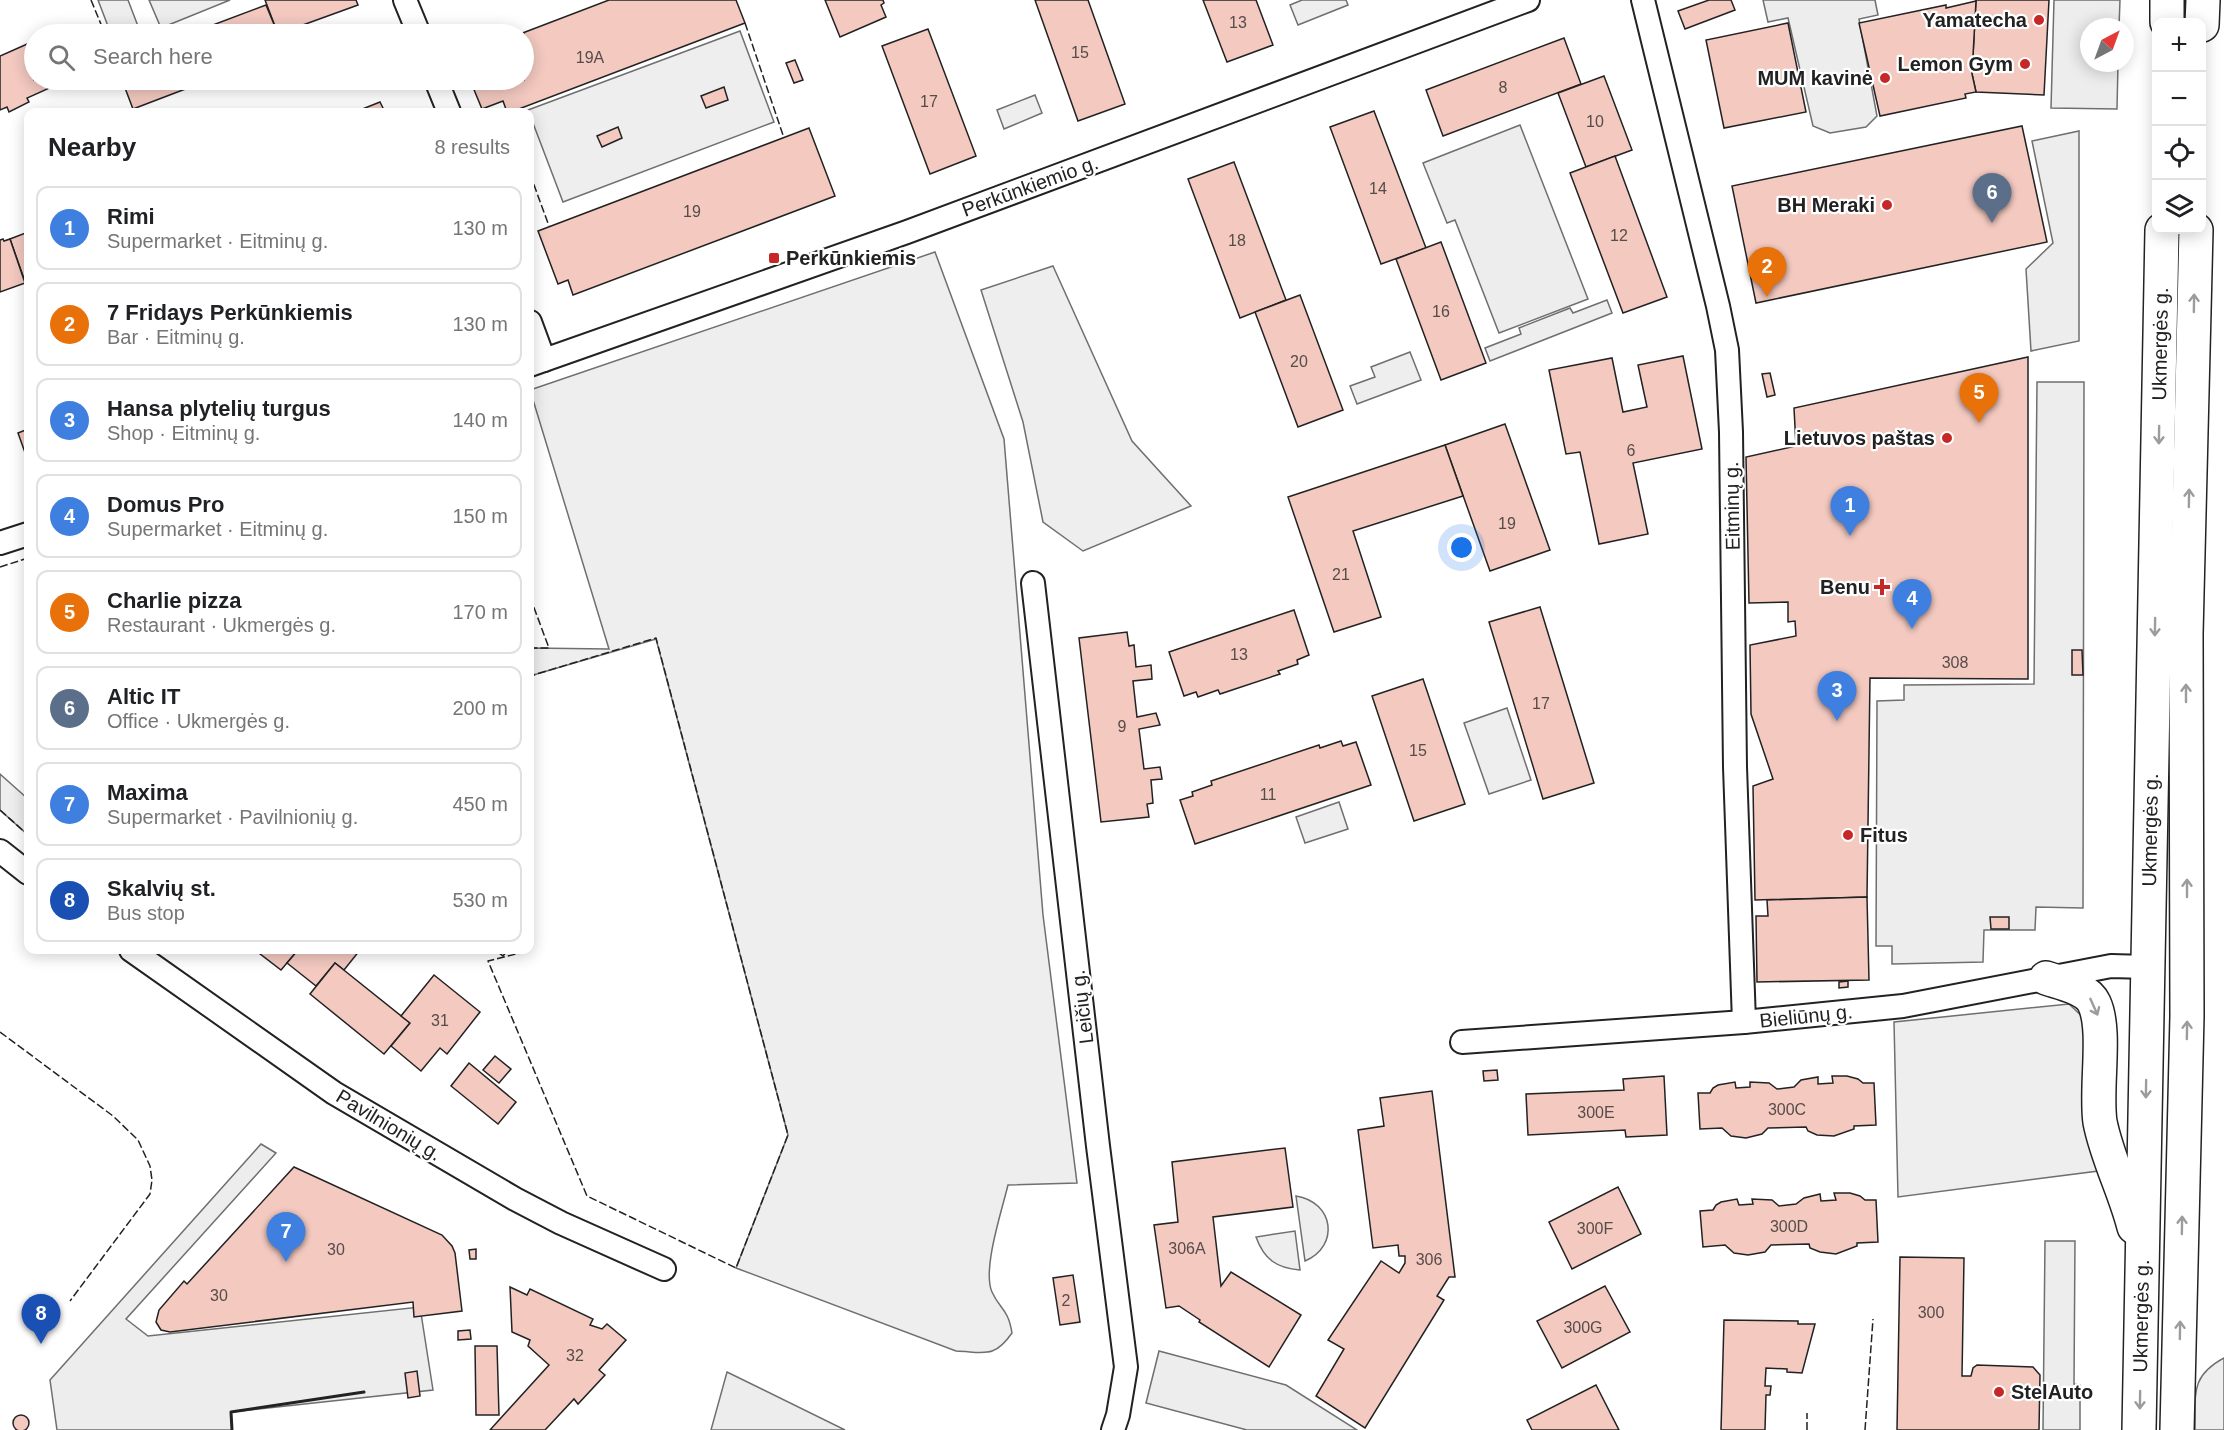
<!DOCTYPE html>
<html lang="en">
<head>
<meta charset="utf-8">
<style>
  :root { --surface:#fff; --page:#f2f2f2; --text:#202124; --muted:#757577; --line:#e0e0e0; --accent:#c62828 }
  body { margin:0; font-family:Arial,sans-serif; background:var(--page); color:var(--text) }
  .controls { position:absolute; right:18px; top:18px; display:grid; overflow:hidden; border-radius:12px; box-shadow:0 3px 15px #0003 }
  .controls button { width:54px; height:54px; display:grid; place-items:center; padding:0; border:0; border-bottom:2px solid var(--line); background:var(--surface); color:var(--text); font:30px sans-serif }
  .compass { position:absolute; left:2080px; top:18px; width:54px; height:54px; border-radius:50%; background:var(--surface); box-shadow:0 3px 15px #0003; rotate:41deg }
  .you { position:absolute; left:1462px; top:548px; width:21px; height:21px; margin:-15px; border:4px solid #fff; border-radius:50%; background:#1a73e8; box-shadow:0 0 0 9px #1a73e833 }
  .badge { display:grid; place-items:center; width:39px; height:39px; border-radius:50%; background:var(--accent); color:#fff; font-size:20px; font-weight:700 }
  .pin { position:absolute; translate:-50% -50px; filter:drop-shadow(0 2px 3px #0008) }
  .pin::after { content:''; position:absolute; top:32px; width:21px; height:18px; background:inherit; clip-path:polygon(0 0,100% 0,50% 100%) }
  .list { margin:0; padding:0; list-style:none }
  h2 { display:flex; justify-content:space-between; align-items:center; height:78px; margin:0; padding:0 24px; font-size:26px }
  h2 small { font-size:20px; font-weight:400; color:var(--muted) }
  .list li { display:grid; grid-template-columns:39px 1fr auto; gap:18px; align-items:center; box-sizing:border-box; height:84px; margin:0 12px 12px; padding:0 12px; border:2px solid var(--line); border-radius:12px }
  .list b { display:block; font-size:22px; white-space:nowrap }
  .list p { margin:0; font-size:20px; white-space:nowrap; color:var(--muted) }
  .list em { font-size:20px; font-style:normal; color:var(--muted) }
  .icon { flex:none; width:33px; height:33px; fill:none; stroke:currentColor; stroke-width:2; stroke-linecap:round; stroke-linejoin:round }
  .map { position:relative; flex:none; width:2224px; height:1430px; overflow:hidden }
  .search { position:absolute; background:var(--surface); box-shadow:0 3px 15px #0003; left:24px; top:24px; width:510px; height:66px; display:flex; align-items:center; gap:15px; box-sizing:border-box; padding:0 21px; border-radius:33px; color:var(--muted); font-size:22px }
  .panel { position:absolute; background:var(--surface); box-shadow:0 3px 15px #0003; left:24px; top:108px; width:510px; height:846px; border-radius:12px }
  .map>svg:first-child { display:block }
  .green { fill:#eee; stroke:#6f6f6f; stroke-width:1.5 }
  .parking { fill:#ededed; stroke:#6f6f6f; stroke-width:1.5 }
  .building { fill:#f3c9c0; stroke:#222; stroke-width:1.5 }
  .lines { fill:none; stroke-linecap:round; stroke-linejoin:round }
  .minor-casing { stroke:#222; stroke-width:26 }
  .highway-casing { stroke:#222; stroke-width:36 }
  .minor { stroke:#fff; stroke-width:22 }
  .highway { stroke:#fff; stroke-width:33 }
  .fence { stroke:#222; stroke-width:1.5; stroke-dasharray:8 3; stroke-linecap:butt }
  .wall { stroke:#222; stroke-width:3 }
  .oneway { stroke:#9c9c9c }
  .poi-dot { fill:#c62828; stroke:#fff; stroke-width:2 }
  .labels { text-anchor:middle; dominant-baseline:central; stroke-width:4.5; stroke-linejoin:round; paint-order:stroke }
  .number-label { font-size:16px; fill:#564c4a }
  .poi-label { font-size:20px; font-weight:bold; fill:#222; stroke:#fff; text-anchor:end }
  .street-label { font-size:20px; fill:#222; stroke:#fff }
</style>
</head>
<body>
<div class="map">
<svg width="2224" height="1430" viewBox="0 0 2224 1430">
  <rect width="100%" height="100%" fill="#fff"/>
  <g class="green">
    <path d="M98,0H128L141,34H111Z"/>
    <path d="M1302,0H1346L1348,5L1298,25L1290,5Z"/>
    <path d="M740,31L774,122L563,202L528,110Z"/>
    <path d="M1035,95L1042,113L1004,129L997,110Z"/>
    <path d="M935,252L1004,439L1043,915L1077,1183L1008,1185C1002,1210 982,1270 992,1292C1000,1310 1008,1308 1012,1333C994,1359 984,1352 956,1351L736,1268L788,1135L656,639L530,676V648L609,649L530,390Z"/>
    <path d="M1053,266L1132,441L1191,506L1083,551L1043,522L1023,422L981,290Z"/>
    <path d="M1607,300L1612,313L1490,361L1485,348L1521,334L1519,328L1570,308L1573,313Z"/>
    <path d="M1410,352L1421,380L1357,404L1350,386L1375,377L1371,367Z"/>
    <path d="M1507,708L1531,780L1489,794L1464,723Z"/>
    <path d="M0,774L28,799V835L0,810Z"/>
    <path d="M1339,802L1348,829L1305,843L1296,817Z"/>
    <path d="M2069,1004L2087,1021L2106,1170L1898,1197L1894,1022Z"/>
    <path d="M1296,1196C1334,1202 1340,1246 1305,1261Z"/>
    <path d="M1295,1231L1300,1270C1276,1268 1264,1259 1256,1237Z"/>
    <path d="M2224,1358V1430H2195C2196,1395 2189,1377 2224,1358Z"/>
  </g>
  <g class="parking">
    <path d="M149,0H230L161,28Z"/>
    <path d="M1763,0H1875L1878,15L1859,19L1877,116L1866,127L1830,133L1813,126L1788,18L1768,22Z"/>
    <path d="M2054,0H2120L2119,27H2089V63H2118L2117,109L2051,108Z"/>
    <path d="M1520,125L1588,299L1499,333L1455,220L1447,223L1423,163Z"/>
    <path d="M2079,131V341L2031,351L2026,269L2053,243L2032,141Z"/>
    <path d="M2037,382H2084L2083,908L2036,907L2035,930H1984L1983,962L1892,964V946H1876L1877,701L1904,700V685L2034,684Z"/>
    <path d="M261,1144L276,1153L126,1319L148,1336L420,1307L433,1390L231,1412L232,1430H57L50,1380Z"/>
    <path d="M2045,1241H2075L2074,1384L2080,1385V1430H2043Z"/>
    <path d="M1159,1351L1286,1385L1357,1430H1247L1146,1403Z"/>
    <path d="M727,1372L845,1430H711Z"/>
  </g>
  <g class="building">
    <path d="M265,0H356L358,5L278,34Z"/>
    <path d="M609,0H736L745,23L511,112H507L503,101L482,109L470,80H524V34H520Z"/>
    <path d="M825,0H883L884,3L881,5L886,17L840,37Z"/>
    <path d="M1035,0H1088L1125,104L1078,121Z"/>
    <path d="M1203,0H1256L1273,45L1227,62Z"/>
    <path d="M1709,0H1731L1735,10L1685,29L1678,11Z"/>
    <path d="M1976,0H2049L2044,95L1976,92L1972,74Z"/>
    <path d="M1976,1L1972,74L1976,92L1965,94L1966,98L1880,116L1859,23L1946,5V8Z"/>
    <path d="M266,5L278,34H189Z"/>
    <path d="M1788,23L1806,112L1724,128L1706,40Z"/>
    <path d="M928,29L976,156L930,174L882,46Z"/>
    <path d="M1564,38L1581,84L1443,136L1426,90Z"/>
    <path d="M34,41V80H51L54,86L27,98L29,102L9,112L7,107L0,110V56Z"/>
    <path d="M795,60L803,80L794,83L786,63Z"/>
    <path d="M1604,76L1632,150L1586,167L1558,93Z"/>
    <path d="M122,80H209L133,109Z"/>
    <path d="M724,87L728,100L706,108L701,96Z"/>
    <path d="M380,102L385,112H355Z"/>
    <path d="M1374,111L1426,248L1381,264L1330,127Z"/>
    <path d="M2022,126L2047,242L1756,303L1732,186Z"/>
    <path d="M618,127L622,138L602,147L597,136Z"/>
    <path d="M809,128L835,196L573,295L568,280L558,284L538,231Z"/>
    <path d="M1615,156L1667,297L1623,313L1570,173Z"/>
    <path d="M1234,162L1286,300L1240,318L1188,179Z"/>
    <path d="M28,232V290L10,239Z"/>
    <path d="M3,239L4,241L10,239L25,283L0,292V240Z"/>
    <path d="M1441,242L1486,363L1441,380L1396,259Z"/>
    <path d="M1300,295L1343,410L1298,427L1255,312Z"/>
    <path d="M1683,356L1702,449L1633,463L1648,534L1599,544L1580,452L1566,454L1549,370L1612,358L1623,412L1647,407L1638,365Z"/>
    <path d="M2028,357V679L1870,678L1867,897L1755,900L1753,786L1773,779L1751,714L1750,645L1796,636L1795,621L1788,622V602L1749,603L1746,457L1796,446L1794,408Z"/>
    <path d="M1770,373L1775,395L1767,397L1762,374Z"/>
    <path d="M1505,424L1550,550L1490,571L1445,445Z"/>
    <path d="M28,429V461L18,433Z"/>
    <path d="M1445,445L1463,496L1353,531L1381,617L1334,632L1288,497Z"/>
    <path d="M1540,607L1594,783L1543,799L1489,622Z"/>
    <path d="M1294,610L1309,655L1297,660L1298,664L1278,671L1280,674L1220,694L1218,690L1198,697L1196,692L1184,696L1169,652Z"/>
    <path d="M1127,632L1129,646L1134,645L1136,667L1151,665L1152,679L1133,681L1137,717L1156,713L1160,725L1139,729L1144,769L1160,767L1162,779L1151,780L1153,803L1147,804L1149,817L1101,822L1079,638Z"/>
    <path d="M2072,650H2082L2083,675H2072Z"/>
    <path d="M1423,679L1465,804L1414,821L1372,696Z"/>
    <path d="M1341,741L1343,746L1356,742L1371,785L1195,844L1180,800L1193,796L1192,792L1212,785L1211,781L1319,745L1320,748Z"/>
    <path d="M1867,897L1869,980L1757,982L1756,916H1768L1767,900Z"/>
    <path d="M1990,917H2009V929H1991Z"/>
    <path d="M255,950H298L281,970Z"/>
    <path d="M298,950H360L344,970L335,963L316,986L287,963Z"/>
    <path d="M495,950H508L503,956Z"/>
    <path d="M335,963L410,1023L384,1054L310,994Z"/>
    <path d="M434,975L480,1012L447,1054L440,1048L421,1071L391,1046L410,1023L401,1016Z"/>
    <path d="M1848,981V987L1839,988V982Z"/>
    <path d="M495,1056L511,1069L499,1083L483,1070Z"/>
    <path d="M469,1063L516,1102L498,1124L451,1086Z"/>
    <path d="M1497,1070L1498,1080L1484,1081L1483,1071Z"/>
    <path d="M1664,1076L1667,1135L1626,1137L1625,1130L1528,1135L1526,1094L1624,1090L1623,1079Z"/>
    <path d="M1832,1076H1847L1858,1079L1863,1083H1874L1876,1125L1854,1126V1129L1834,1136L1817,1135L1808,1131L1806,1127L1768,1128L1762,1134L1746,1138L1731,1136L1722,1128L1700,1129L1698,1093H1710L1713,1088L1718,1085L1735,1082L1736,1088L1750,1087V1082L1769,1083L1777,1089L1794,1087L1801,1080L1818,1077V1084L1833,1083Z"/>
    <path d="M1432,1091L1455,1277H1449L1437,1296L1444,1300L1365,1428L1316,1396L1344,1349L1328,1340L1381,1261L1399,1273L1405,1263V1256H1399L1398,1245L1373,1248L1358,1130L1384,1126L1380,1098Z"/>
    <path d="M1285,1148L1293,1207L1213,1217L1221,1286L1231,1272L1301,1315L1269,1367L1199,1322L1200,1320L1179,1306L1166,1308L1154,1225L1178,1222L1172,1162Z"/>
    <path d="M294,1167L442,1235L452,1246L455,1253L462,1311L414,1317L413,1302L170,1332L161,1330L156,1322L159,1310L184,1281L187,1284Z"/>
    <path d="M1618,1187L1641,1234L1572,1269L1549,1222Z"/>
    <path d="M1834,1193H1850L1860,1196L1865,1200H1876L1878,1242L1857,1243V1246L1836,1254L1820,1252L1810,1248L1809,1244L1771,1245L1765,1252L1748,1255L1734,1253L1725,1245L1703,1247L1700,1211L1713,1210L1716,1205L1721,1202L1737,1199L1739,1205L1753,1204L1752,1199L1772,1200L1779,1206L1796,1204L1804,1198L1820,1194L1821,1201L1836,1200Z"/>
    <path d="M476,1249V1259H470L469,1250Z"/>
    <path d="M1900,1257L1964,1258L1962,1376H1971L1973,1368L1977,1365L2033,1367L2040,1375L2039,1430H1897Z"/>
    <path d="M1073,1275L1080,1322L1060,1325L1053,1278Z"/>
    <path d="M1605,1286L1630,1332L1562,1368L1537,1321Z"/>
    <path d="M510,1287L527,1295L530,1289L593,1319L590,1325L602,1329L607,1324L626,1340L599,1370L605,1375L578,1404L574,1399L545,1430H490L549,1365L528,1346L530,1340L512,1332Z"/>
    <path d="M1724,1320L1798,1321V1324H1815L1802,1373L1787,1372V1369L1766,1368L1765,1386H1771L1770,1395H1766L1765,1430H1721Z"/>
    <path d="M470,1330L471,1339L458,1340V1331Z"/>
    <path d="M475,1346H497L499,1415H476Z"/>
    <path d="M417,1371L420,1396L408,1398L405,1373Z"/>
    <path d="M1596,1385L1619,1430H1532L1527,1420Z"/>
    <circle cx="21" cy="1423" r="8"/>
  </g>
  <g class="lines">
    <g class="minor-casing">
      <g id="minor">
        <path d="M405,0L419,34"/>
        <path d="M1643,0L1718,306L1727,350L1731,432L1735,767L1744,1022"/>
        <path d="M436,80L449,112"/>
        <path d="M530,322L544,360"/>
        <path d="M530,365L907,232L1528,0"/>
        <path d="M0,543L28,534"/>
        <path d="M1033,583L1098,1146L1126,1367L1118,1415L1113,1430"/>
        <path d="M0,851L28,873"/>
        <path d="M131,950L334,1093L515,1199L561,1223L664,1269"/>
        <path d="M1462,1042L1744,1022L1903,1006L2111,966L2147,967"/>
      </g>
    </g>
    <g class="highway-casing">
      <g id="highway">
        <path d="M2167,22V0"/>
        <path d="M2202,25L2203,0"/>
        <path d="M2046,978C2061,983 2087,988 2094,1003C2107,1030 2095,1088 2100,1122C2107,1158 2125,1191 2134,1227"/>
        <path d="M2139,1430L2162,230"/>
        <path d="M2177,1430L2187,1016L2186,634L2196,230"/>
      </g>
    </g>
    <use href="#minor" class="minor"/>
    <use href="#highway" class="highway"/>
    <g class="fence">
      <path d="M91,0L105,34"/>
      <path d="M745,23L784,138"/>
      <path d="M530,174L549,226"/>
      <path d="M0,567L28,558"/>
      <path d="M530,597L549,648H530"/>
      <path d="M0,810L28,835"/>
      <path d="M523,950L524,952L488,961L587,1196L736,1268L788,1135L656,638L530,676"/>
      <path d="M0,1032L113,1116L138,1140L150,1166L152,1180L150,1194L70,1301"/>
      <path d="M1807,1430V1413"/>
      <path d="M1865,1430L1873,1319"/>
    </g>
    <path class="wall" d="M232,1430L231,1412L364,1392"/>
  </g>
  <defs><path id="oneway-shaft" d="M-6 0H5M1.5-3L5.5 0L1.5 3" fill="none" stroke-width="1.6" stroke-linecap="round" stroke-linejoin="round" transform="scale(1.5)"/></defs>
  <g class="oneway">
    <use href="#oneway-shaft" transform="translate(2194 303) rotate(-89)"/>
    <use href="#oneway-shaft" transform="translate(2159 435) rotate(91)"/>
    <use href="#oneway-shaft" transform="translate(2189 498) rotate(-89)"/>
    <use href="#oneway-shaft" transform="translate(2155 627) rotate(91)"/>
    <use href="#oneway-shaft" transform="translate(2186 693) rotate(-90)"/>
    <use href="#oneway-shaft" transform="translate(2187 888) rotate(-90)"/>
    <use href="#oneway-shaft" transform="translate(2094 1007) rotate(66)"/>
    <use href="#oneway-shaft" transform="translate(2187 1030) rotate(-89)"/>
    <use href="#oneway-shaft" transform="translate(2146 1089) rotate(91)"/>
    <use href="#oneway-shaft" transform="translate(2182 1225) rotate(-89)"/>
    <use href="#oneway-shaft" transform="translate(2180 1330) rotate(-89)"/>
    <use href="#oneway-shaft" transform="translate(2140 1400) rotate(91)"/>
  </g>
  <g class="poi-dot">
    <circle cx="2039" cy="20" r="6"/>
    <circle cx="2025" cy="64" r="6"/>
    <circle cx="1885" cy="78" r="6"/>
    <circle cx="1887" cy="205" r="6"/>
    <rect x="768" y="252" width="12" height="12" rx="3"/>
    <circle cx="1947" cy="438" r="6"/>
    <path d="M1879 578h6v6h6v6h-6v6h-6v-6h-6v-6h6z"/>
    <circle cx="1848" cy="835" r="6"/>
    <circle cx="1999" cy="1392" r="6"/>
  </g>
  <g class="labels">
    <g class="number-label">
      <text x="1238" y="22">13</text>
      <text x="1080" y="52">15</text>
      <text x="590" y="57">19A</text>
      <text x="1503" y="87">8</text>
      <text x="929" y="101">17</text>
      <text x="1595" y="121">10</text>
      <text x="1378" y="188">14</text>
      <text x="692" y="211">19</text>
      <text x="1619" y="235">12</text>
      <text x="1237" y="240">18</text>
      <text x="1441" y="311">16</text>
      <text x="1299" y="361">20</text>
      <text x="1631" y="450">6</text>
      <text x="1507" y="523">19</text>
      <text x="1341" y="574">21</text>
      <text x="1239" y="654">13</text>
      <text x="1955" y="662">308</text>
      <text x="1541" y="703">17</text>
      <text x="1122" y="726">9</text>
      <text x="1418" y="750">15</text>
      <text x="1268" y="794">11</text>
      <text x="440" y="1020">31</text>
      <text x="1787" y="1109">300C</text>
      <text x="1596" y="1112">300E</text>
      <text x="1789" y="1226">300D</text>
      <text x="1595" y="1228">300F</text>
      <text x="1187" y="1248">306A</text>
      <text x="336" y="1249">30</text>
      <text x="1429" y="1259">306</text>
      <text x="219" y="1295">30</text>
      <text x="1066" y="1300">2</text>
      <text x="1931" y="1312">300</text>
      <text x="1583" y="1327">300G</text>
      <text x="575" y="1355">32</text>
    </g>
    <g class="poi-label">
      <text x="2027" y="20">Yamatecha</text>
      <text x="2013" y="64">Lemon Gym</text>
      <text x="1873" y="78">MUM kavinė</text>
      <text x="1875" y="205">BH Meraki</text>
      <text x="786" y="258" text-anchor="start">Perkūnkiemis</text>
      <text x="1935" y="438">Lietuvos paštas</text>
      <text x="1870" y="587">Benu</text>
      <text x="1860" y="835" text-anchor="start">Fitus</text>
      <text x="2011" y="1392" text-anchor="start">StelAuto</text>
    </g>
    <g class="street-label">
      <text transform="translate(1030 186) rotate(-20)">Perkūnkiemio g.</text>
      <text transform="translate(2160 344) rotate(-89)">Ukmergės g.</text>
      <text transform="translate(1732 506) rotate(-91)">Eitminų g.</text>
      <text transform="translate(2150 830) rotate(-89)">Ukmergės g.</text>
      <text transform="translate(1082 1007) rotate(-97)">Leičių g.</text>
      <text transform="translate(1806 1016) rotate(-6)">Bieliūnų g.</text>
      <text transform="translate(389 1125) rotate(31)">Pavilnionių g.</text>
      <text transform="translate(2141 1316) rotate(-89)">Ukmergės g.</text>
    </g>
  </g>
</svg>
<div class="controls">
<button>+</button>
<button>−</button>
<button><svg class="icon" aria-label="locate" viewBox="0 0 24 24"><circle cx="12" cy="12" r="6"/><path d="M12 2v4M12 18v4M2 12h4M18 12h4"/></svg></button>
<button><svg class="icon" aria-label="layers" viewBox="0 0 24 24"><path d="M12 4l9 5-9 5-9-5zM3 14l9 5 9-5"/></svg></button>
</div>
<svg class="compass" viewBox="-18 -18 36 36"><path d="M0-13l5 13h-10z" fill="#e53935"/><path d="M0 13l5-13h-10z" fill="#757577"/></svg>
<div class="you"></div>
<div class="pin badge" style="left:1850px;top:536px;background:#3f7fe0">1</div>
<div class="pin badge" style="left:1767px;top:297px;background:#e8710a">2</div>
<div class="pin badge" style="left:1837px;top:721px;background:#3f7fe0">3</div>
<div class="pin badge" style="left:1912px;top:629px;background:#3f7fe0">4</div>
<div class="pin badge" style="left:1979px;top:423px;background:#e8710a">5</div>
<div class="pin badge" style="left:1992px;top:223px;background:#5c6f8a">6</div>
<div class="pin badge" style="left:286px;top:1262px;background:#3f7fe0">7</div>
<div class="pin badge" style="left:41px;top:1344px;background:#1a4fb4">8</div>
<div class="search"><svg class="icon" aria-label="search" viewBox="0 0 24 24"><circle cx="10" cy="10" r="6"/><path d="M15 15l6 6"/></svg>Search here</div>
<section class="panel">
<h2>Nearby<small>8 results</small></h2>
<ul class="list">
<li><span class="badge" style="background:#3f7fe0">1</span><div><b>Rimi</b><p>Supermarket · Eitminų g.</p></div><em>130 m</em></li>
<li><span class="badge" style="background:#e8710a">2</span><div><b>7 Fridays Perkūnkiemis</b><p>Bar · Eitminų g.</p></div><em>130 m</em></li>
<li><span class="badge" style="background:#3f7fe0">3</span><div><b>Hansa plytelių turgus</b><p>Shop · Eitminų g.</p></div><em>140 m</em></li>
<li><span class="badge" style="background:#3f7fe0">4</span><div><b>Domus Pro</b><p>Supermarket · Eitminų g.</p></div><em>150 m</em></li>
<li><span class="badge" style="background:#e8710a">5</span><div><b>Charlie pizza</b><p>Restaurant · Ukmergės g.</p></div><em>170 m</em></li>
<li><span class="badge" style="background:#5c6f8a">6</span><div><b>Altic IT</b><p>Office · Ukmergės g.</p></div><em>200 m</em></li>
<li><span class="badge" style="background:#3f7fe0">7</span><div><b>Maxima</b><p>Supermarket · Pavilnionių g.</p></div><em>450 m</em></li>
<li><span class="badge" style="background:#1a4fb4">8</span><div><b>Skalvių st.</b><p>Bus stop</p></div><em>530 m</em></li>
</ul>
</section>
</div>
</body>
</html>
